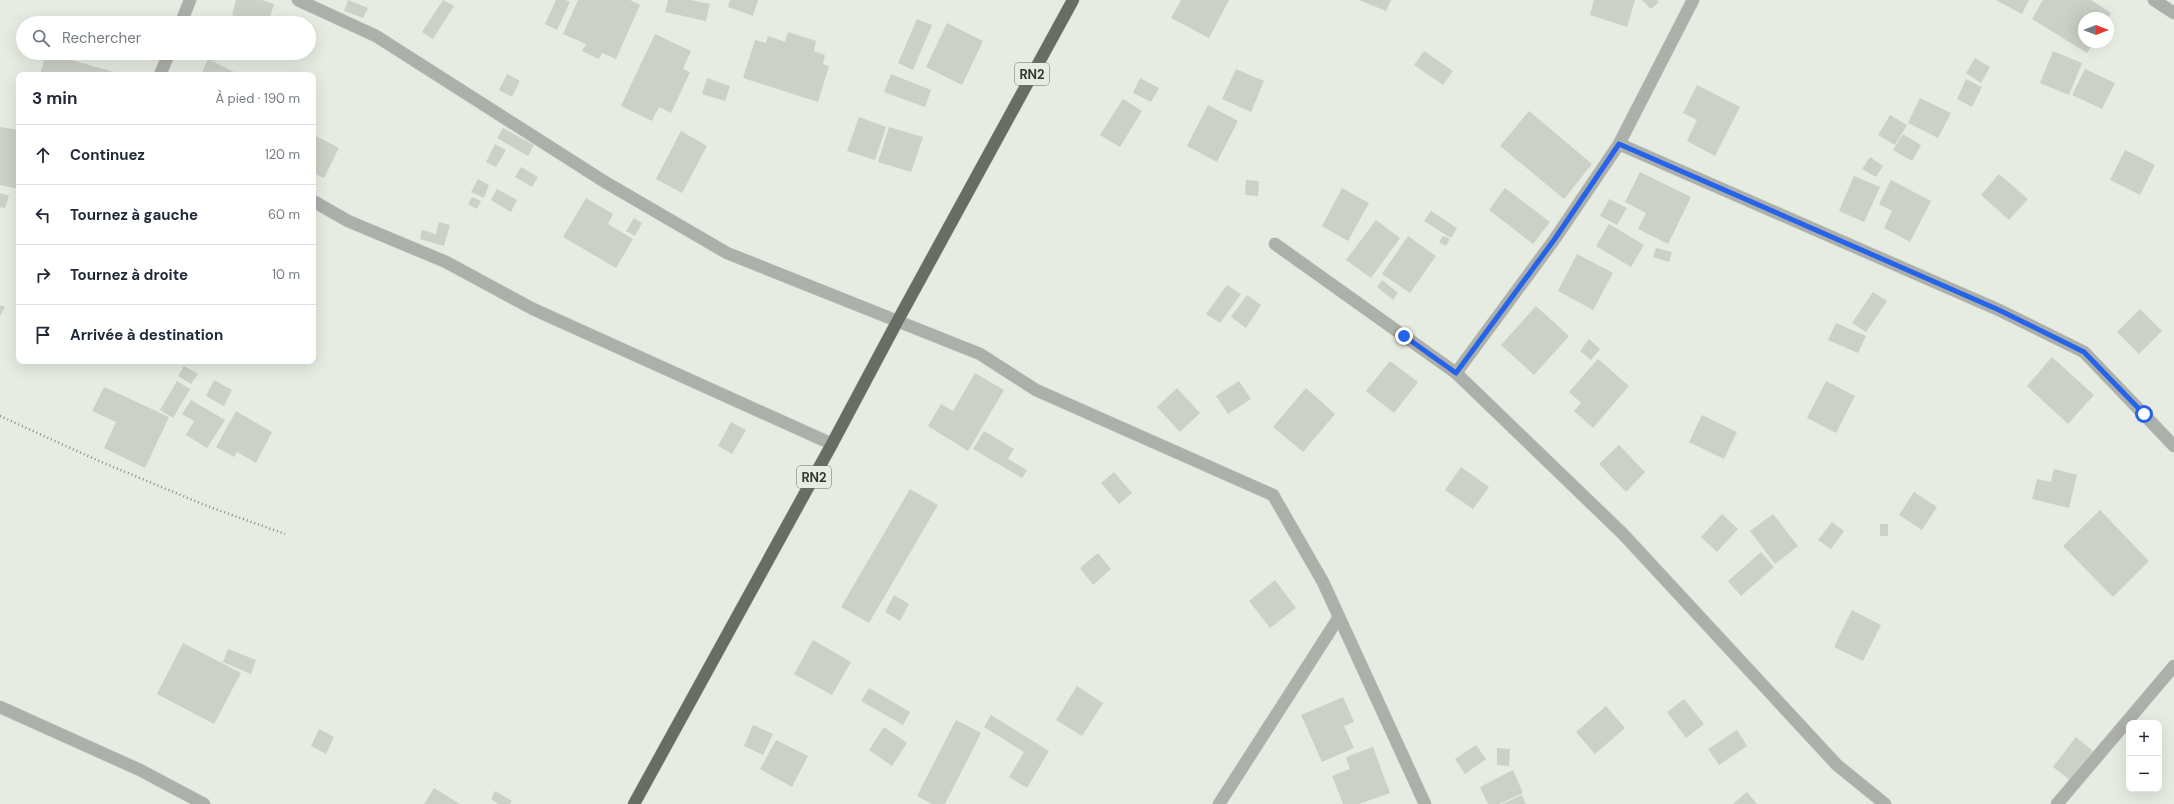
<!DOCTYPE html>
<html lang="fr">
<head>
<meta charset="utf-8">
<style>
  :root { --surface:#fff; --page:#f2f2f3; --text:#1f2937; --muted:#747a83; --line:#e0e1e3 }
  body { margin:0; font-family:"DM Sans",sans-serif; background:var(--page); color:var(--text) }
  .controls { position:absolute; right:12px; bottom:12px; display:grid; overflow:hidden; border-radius:8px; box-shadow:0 4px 16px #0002 }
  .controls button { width:36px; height:36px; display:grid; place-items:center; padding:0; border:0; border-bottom:1px solid var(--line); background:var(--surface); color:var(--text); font:20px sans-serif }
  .compass { position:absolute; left:2078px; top:12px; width:36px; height:36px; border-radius:50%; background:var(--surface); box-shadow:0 4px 16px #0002; rotate:90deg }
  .stop { position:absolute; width:12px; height:12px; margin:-9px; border:3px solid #2563eb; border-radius:50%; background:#fff }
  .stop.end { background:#2563eb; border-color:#fff; box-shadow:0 1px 4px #0008 }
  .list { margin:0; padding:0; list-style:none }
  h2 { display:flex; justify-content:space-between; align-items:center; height:52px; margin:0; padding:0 16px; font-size:17px }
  h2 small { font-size:13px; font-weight:400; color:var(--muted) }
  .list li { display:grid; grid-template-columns:26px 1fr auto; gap:12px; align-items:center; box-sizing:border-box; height:60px; padding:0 16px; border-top:1px solid var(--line) }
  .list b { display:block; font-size:15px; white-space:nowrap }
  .list em { font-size:13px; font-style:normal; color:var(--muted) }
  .icon { flex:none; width:22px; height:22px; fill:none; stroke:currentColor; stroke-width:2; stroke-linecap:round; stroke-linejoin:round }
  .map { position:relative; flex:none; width:2174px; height:804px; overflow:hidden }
  .search { position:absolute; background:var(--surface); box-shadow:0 4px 16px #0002; left:16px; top:16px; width:300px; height:44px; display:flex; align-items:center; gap:10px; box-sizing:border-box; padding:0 14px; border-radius:22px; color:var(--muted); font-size:15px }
  .panel { position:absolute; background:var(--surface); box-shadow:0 4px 16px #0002; left:16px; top:72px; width:300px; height:292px; border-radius:8px }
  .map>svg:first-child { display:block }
  .building { fill:#cbd1c6 }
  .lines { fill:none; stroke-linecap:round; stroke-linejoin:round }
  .street-casing { stroke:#c2c7be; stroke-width:13 }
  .highway-casing { stroke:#c2c7be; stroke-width:13 }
  .path { stroke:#888c84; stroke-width:2.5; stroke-dasharray:1 3; stroke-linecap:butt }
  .street { stroke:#adafaa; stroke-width:12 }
  .highway { stroke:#686c63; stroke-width:12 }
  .route { stroke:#2563eb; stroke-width:5 }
  .labels { text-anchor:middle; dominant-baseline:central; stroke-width:4; stroke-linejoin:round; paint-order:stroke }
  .shield { fill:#e6ece1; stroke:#696c66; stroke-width:1 }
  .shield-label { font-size:13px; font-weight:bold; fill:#333531 }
</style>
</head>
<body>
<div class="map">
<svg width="2174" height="804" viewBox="0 0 2174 804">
  <rect width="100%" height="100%" fill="#e6ece1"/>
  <g class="building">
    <path d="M236,0H262L274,4L268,23H256L232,15Z"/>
    <path d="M348,0L368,8L363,18L344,11Z"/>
    <path d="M443,0L454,6L433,39L422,32Z"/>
    <path d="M556,0H565L570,2L557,30L545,24Z"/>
    <path d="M578,0H630L640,5L616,59L602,53L599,59L582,51L586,44L563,34Z"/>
    <path d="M668,0H690L710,4L706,21L665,12Z"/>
    <path d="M730,0H758L753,16L728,7Z"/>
    <path d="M1181,0H1229L1209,38L1171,18Z"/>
    <path d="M1359,0H1391L1386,11Z"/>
    <path d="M1594,0H1635L1627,27L1590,15Z"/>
    <path d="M1642,0H1657L1659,2L1651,9Z"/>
    <path d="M1996,0H2029L2022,14Z"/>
    <path d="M2043,0H2091L2111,13L2108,18H2084V42H2094L2087,53L2032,19Z"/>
    <path d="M917,19L932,25L913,70L898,63Z"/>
    <path d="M947,23L983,41L962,85L926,67Z"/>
    <path d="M788,32L816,41L814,51L825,55L823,64L829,66L818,102L743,78L755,40L766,43L768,36L785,42Z"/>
    <path d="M655,34L691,51L683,69L690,72L671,113L659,107L652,121L621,106Z"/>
    <path d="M1424,51L1453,71L1443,85L1414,65Z"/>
    <path d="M2053,51L2082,63L2069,95L2040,83Z"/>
    <path d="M46,53L114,72L113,75H40Z"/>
    <path d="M1975,58L1990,67L1981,83L1966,73Z"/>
    <path d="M208,59L240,75H201Z"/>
    <path d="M1236,69L1264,81L1251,112L1222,99Z"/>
    <path d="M2085,69L2115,83L2102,109L2072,95Z"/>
    <path d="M507,74L520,81L512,97L499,90Z"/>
    <path d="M891,74L931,90L925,107L884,92Z"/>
    <path d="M707,78L730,86L725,101L702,94Z"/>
    <path d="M1140,78L1159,88L1151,102L1133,93Z"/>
    <path d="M1966,79L1982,87L1972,107L1957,99Z"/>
    <path d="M1697,85L1740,107L1715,156L1687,141L1697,120L1683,113Z"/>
    <path d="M1920,98L1951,113L1938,138L1908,123Z"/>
    <path d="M1123,99L1142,111L1120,147L1100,135Z"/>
    <path d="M1208,105L1238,121L1217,162L1187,146Z"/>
    <path d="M1529,111L1592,164L1564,199L1500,146Z"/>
    <path d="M1890,115L1907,125L1895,145L1878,135Z"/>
    <path d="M859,117L886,127L875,160L847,151Z"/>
    <path d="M0,127L19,130V189L0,185Z"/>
    <path d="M889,127L923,137L911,172L878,162Z"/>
    <path d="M503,128L534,145L528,156L497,138Z"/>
    <path d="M681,131L707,146L682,193L656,179Z"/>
    <path d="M1903,134L1921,145L1912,161L1893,150Z"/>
    <path d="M316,136L339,148L324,178L313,173V142Z"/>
    <path d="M495,144L506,150L496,167L486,162Z"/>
    <path d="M2125,150L2155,165L2140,195L2110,180Z"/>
    <path d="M1870,157L1883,166L1876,177L1862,169Z"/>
    <path d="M521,167L538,177L532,187L515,177Z"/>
    <path d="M1640,172L1691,197L1668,244L1638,229L1646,213L1625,202Z"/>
    <path d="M1999,174L2028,199L2009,220L1981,195Z"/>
    <path d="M1854,176L1880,187L1864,222L1839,211Z"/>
    <path d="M478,179L489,185L484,198L471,192Z"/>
    <path d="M1246,180L1259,181L1258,196L1245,195Z"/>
    <path d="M1891,180L1931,201L1910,242L1884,228L1892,211L1879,204Z"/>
    <path d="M1342,188L1369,203L1348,241L1322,226Z"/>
    <path d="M1505,188L1550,222L1533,244L1489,210Z"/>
    <path d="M497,189L517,200L511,212L491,200Z"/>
    <path d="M0,193L9,196L5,208L0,207Z"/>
    <path d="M472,197L481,201L477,209L468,204Z"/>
    <path d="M586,198L613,214L608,224L633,239L616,268L563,237Z"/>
    <path d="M1609,199L1627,208L1617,225L1600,216Z"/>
    <path d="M1431,211L1457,228L1451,238L1424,221Z"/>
    <path d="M634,218L642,223L635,236L626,231Z"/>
    <path d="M1376,220L1400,238L1371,278L1346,260Z"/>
    <path d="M439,222L450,225L444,246L420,239L422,230L436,234Z"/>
    <path d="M1609,224L1644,245L1631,267L1596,246Z"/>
    <path d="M1408,236L1436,256L1410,293L1382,274Z"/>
    <path d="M1443,236L1450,239L1446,246L1439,242Z"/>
    <path d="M1656,248L1672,252L1669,262L1653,257Z"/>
    <path d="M1577,254L1613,273L1593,310L1558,291Z"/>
    <path d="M1382,280L1398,293L1393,300L1377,287Z"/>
    <path d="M1227,285L1241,294L1220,323L1206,314Z"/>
    <path d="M1873,292L1887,301L1866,332L1852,323Z"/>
    <path d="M1247,295L1261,305L1246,328L1231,317Z"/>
    <path d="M0,305L5,307L0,316Z"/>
    <path d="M1536,306L1569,336L1534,375L1501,345Z"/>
    <path d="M2140,309L2162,331L2139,354L2117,332Z"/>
    <path d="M1836,323L1866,336L1858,353L1828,340Z"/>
    <path d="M1589,339L1600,349L1591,360L1580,351Z"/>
    <path d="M2052,357L2094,395L2068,424L2027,386Z"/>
    <path d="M1598,359L1629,386L1593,428L1574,411L1581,403L1569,392Z"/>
    <path d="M1390,361L1418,382L1394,413L1366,391Z"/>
    <path d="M184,366L198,374L191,384L178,376Z"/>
    <path d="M975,373L1004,390L968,451L928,426L941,404L953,411Z"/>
    <path d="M214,380L232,390L224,406L206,396Z"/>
    <path d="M177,381L190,389L173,418L160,410Z"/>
    <path d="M1239,381L1251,399L1228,414L1216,396Z"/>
    <path d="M1826,381L1855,396L1836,433L1807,418Z"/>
    <path d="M104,387L169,417L145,468L104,448L116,422L92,411Z"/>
    <path d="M1177,388L1200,413L1180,432L1157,407Z"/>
    <path d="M1306,388L1335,414L1303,452L1273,427Z"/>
    <path d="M191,400L225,420L207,448L186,435L194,421L182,414Z"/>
    <path d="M236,411L272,432L256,463L237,452L234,457L216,447Z"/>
    <path d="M1702,415L1737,432L1724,459L1689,442Z"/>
    <path d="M731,422L746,430L732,454L718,446Z"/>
    <path d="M984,431L1014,449L1008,459L1027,470L1022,478L973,449Z"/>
    <path d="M1619,445L1645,472L1626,492L1599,464Z"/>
    <path d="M1461,467L1489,487L1473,509L1445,490Z"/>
    <path d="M2054,469L2077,475L2069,508L2032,499L2037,479L2051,482Z"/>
    <path d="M1114,472L1132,493L1119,504L1101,483Z"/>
    <path d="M910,489L938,505L869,623L841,607Z"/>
    <path d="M1914,492L1937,507L1922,530L1899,515Z"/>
    <path d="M2100,510L2149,561L2113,597L2063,546Z"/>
    <path d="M1722,514L1738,529L1717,552L1701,537Z"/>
    <path d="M1773,514L1798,546L1775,564L1750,531Z"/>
    <path d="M1832,522L1844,531L1831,549L1818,540Z"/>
    <rect x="1880" y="524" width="8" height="12"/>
    <path d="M1761,552L1774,567L1741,596L1728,581Z"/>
    <path d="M1098,553L1111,569L1093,585L1080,568Z"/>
    <path d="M1275,580L1296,608L1270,628L1249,601Z"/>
    <path d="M894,595L909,604L900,621L885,612Z"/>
    <path d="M1852,610L1881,625L1863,661L1834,647Z"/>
    <path d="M813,640L851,662L832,695L794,674Z"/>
    <path d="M183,643L241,673L214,724L157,694Z"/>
    <path d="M228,649L256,660L251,674L223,662Z"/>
    <path d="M1077,686L1103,703L1082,736L1056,720Z"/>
    <path d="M869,688L910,712L903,725L861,701Z"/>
    <path d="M1343,697L1354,722L1344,726L1354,748L1322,762L1301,715Z"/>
    <path d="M1684,699L1704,724L1686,738L1667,712Z"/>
    <path d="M1606,706L1625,728L1595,754L1576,732Z"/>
    <path d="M991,715L1049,751L1027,788L1009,777L1024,752L984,727Z"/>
    <path d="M956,720L981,733L945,804H932L917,796Z"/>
    <path d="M753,725L773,734L763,755L744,746Z"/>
    <path d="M884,727L907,743L892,766L869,750Z"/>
    <path d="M319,729L334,737L326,754L311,746Z"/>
    <path d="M1737,730L1747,746L1719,765L1708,749Z"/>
    <path d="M2076,737L2093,751L2070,780L2053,767Z"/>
    <path d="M776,740L808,756L792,787L760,769Z"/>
    <path d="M1476,745L1486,759L1465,774L1455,759Z"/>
    <path d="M1373,747L1390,793L1359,804H1343L1332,776L1350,769L1346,757Z"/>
    <path d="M1497,748L1510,749L1509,766L1497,765Z"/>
    <path d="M1513,770L1523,793L1499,804H1488L1480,787Z"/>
    <path d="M434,788L460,804H424Z"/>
    <path d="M495,791L512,801L510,804H498L491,799Z"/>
    <path d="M1747,792L1757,804H1733Z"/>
    <path d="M1522,795L1526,804H1502Z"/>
  </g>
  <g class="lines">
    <g class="street-casing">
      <g id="street">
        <path d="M298,0L376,36L605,182L727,253L980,354L1036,390L1273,495L1323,582L1425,804"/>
        <path d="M2154,0L2174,13"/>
        <path d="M181,23L190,0"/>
        <path d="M160,75L169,53"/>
        <path d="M1619,144L1999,310L2084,352L2174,446"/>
        <path d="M313,201L348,221L446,262L533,309L832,444"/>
        <path d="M1275,244L1456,373L1623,534L1837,765L1885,804"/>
        <path d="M1456,373L1554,240L1619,144L1693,0"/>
        <path d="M0,707L140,770L204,804"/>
        <path d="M1219,804L1339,617"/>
        <path d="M2057,804L2174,666"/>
      </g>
    </g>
    <g class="highway-casing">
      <path id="highway" d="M634,804L832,444L898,320L1073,0"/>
    </g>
    <path class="path" d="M0,416L99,461L207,506L285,534"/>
    <use href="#street" class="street"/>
    <use href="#highway" class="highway"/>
  </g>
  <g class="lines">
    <path class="route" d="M1404,336L1456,373L1554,240L1619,144L1999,310L2084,352L2144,414"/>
  </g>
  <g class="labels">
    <g class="shield">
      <rect x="1015" y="63" width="34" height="22" rx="3"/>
      <rect x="797" y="466" width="34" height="22" rx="3"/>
    </g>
    <g class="shield-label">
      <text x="1032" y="74">RN2</text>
      <text x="814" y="477">RN2</text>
    </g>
  </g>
</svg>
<div class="controls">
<button>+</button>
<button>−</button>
</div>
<svg class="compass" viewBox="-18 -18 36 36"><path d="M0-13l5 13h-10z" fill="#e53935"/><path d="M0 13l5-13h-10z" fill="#747a83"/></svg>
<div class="stop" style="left:2144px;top:414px"></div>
<div class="stop end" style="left:1404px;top:336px"></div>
<div class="search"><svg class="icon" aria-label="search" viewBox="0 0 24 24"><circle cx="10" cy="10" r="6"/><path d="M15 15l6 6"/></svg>Rechercher</div>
<section class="panel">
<h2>3 min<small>À pied · 190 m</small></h2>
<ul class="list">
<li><svg class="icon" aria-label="ahead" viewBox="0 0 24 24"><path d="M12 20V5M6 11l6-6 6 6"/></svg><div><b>Continuez</b></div><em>120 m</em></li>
<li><svg class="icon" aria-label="left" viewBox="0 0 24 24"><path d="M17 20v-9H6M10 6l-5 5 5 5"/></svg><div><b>Tournez à gauche</b></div><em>60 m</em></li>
<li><svg class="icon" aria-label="right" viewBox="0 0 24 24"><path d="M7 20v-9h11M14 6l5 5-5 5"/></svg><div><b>Tournez à droite</b></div><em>10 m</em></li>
<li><svg class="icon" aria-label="arrive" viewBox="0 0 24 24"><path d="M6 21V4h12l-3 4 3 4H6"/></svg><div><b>Arrivée à destination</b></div></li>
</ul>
</section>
</div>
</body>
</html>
